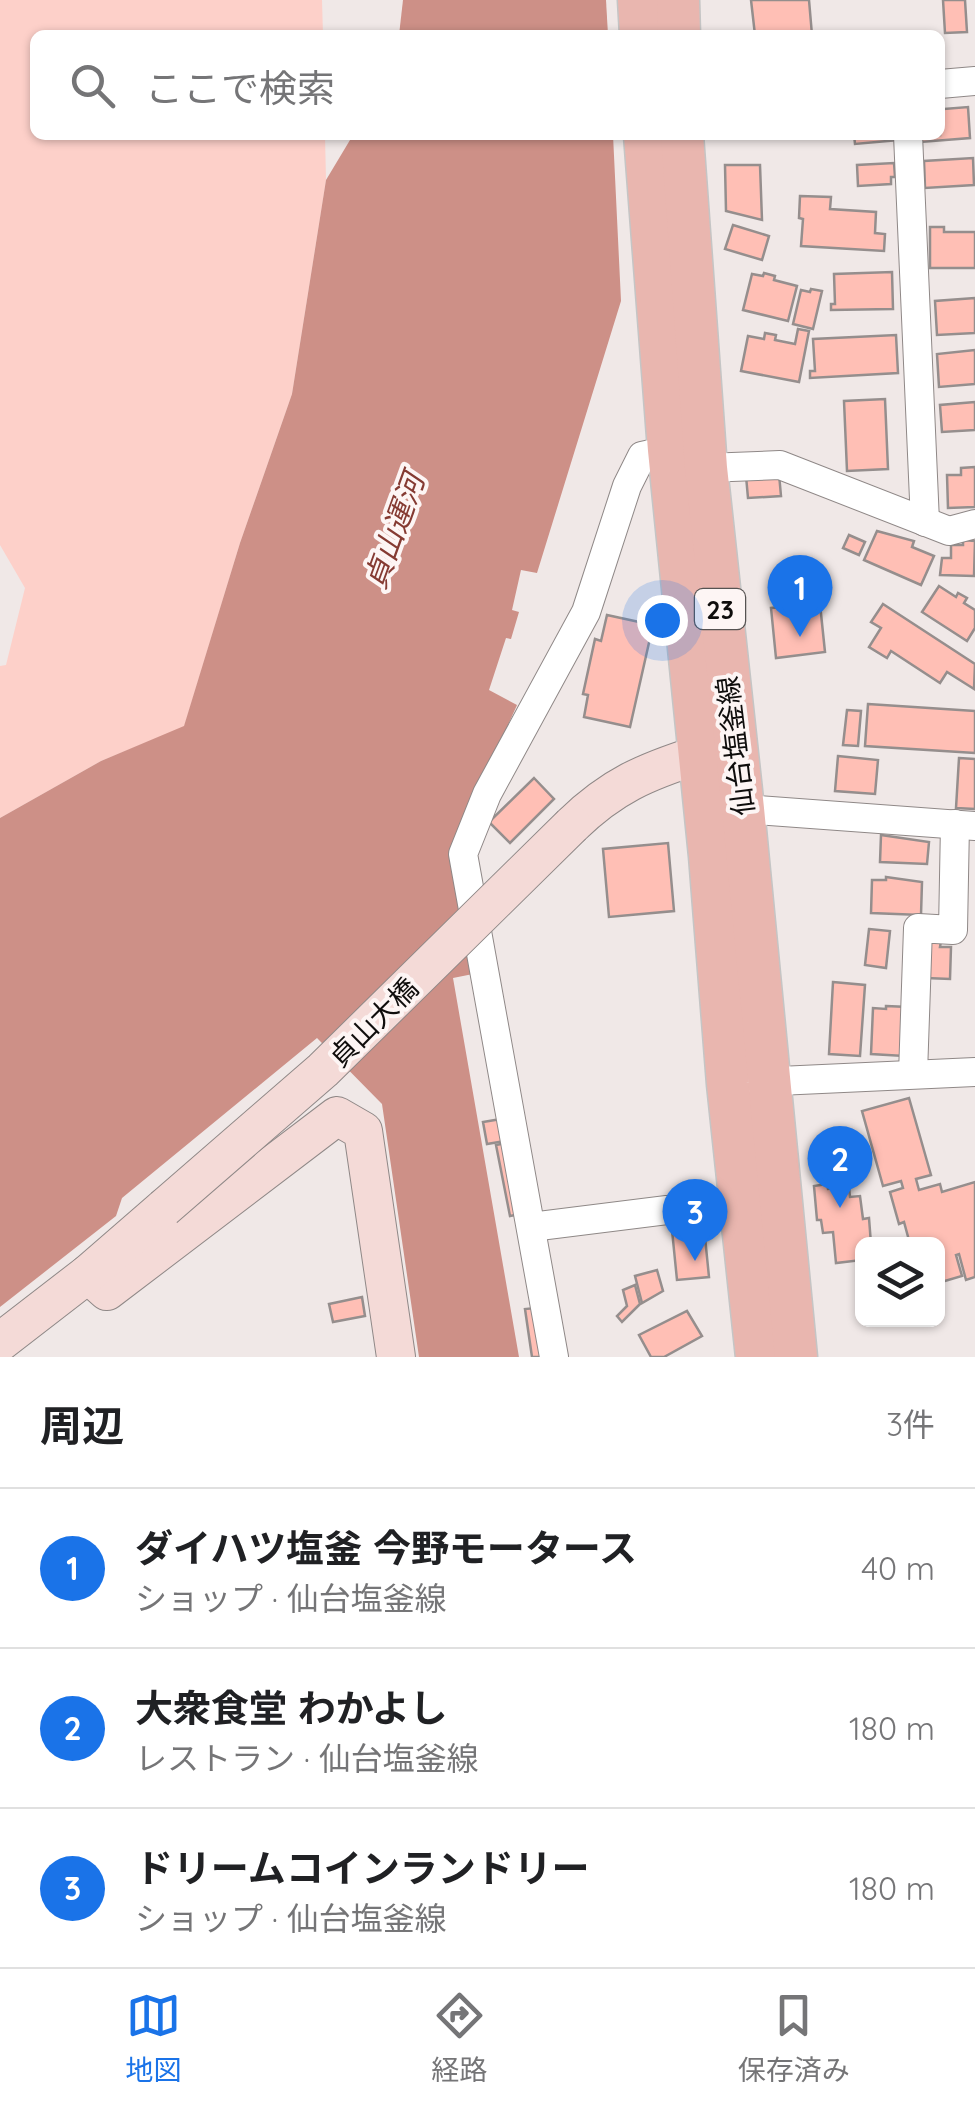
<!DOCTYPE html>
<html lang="ja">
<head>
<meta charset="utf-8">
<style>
  :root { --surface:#fff; --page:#f2f2f2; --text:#202124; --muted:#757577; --line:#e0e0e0; --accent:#1a73e8 }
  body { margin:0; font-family:Quicksand,"Noto Sans JP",sans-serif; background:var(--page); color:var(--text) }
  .controls { position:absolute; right:30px; bottom:30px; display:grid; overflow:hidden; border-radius:15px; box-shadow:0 2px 8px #0004 }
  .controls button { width:90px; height:90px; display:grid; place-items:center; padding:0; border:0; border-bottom:2px solid var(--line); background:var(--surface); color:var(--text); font:50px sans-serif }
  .you { position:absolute; left:662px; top:620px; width:35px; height:35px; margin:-25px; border:8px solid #fff; border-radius:50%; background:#1a73e8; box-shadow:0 0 0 15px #1a73e833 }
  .badge { display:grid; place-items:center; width:65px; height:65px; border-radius:50%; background:var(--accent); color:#fff; font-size:32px; font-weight:700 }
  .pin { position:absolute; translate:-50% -82px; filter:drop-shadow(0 2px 5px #0008) }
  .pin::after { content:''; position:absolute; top:52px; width:35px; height:30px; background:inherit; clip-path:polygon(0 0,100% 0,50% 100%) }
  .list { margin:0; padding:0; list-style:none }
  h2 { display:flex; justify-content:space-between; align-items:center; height:130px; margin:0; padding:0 40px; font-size:42px }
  h2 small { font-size:32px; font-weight:400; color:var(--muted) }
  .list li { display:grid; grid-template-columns:65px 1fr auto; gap:30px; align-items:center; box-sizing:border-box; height:160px; padding:0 40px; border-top:2px solid var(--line) }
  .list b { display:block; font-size:38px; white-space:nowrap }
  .list p { margin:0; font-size:32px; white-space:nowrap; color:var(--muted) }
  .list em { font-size:32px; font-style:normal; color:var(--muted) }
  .icon { flex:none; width:55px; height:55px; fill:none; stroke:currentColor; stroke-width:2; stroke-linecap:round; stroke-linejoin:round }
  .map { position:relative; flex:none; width:975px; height:1357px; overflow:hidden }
  .search { position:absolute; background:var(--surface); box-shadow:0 2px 8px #0004; left:30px; right:30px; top:30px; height:110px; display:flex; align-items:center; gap:25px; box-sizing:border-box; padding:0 35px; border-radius:15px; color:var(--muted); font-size:38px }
  .sheet { height:610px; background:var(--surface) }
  nav { display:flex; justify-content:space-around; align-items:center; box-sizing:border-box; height:140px; border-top:2px solid var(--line); background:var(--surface); font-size:28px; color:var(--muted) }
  nav a { display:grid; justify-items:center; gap:5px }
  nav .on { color:var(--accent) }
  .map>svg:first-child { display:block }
  .green { fill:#fdd0c9 }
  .water { fill:#cd9087 }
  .building { fill:#ffbfb5; stroke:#958e8d; stroke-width:2.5 }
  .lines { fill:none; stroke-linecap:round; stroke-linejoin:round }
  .street-casing { stroke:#8f8887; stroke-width:30 }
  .secondary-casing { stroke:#8f8887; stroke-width:40 }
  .primary-casing { stroke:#c5c5c5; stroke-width:45 }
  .street { stroke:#fff; stroke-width:28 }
  .secondary { stroke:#f4dad7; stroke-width:38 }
  .primary { stroke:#e9b6af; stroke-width:42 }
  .secondary-bridge-casing { stroke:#8f8887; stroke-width:40; stroke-linecap:butt }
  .secondary-bridge { stroke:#f4dad7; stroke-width:38 }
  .labels { text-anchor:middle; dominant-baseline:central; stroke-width:8; stroke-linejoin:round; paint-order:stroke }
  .shield { fill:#fdf5f4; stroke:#565352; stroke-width:2.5 }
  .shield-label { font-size:25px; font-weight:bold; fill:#0f0d0c }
  .street-label { font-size:28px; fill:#0f0d0c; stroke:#fdf5f4 }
  .water-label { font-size:30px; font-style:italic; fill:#853a32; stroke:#fdf5f4 }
</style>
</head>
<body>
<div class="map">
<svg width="975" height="1357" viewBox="0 0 975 1357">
  <rect width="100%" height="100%" fill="#f0e8e7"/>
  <path class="green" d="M0,0H322L323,35H35V135H325L326,180L292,394L240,543L184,727L101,761L0,818V666L6,665L25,588L0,545Z"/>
  <g class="water">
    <path d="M403,0H606L608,35H399Z"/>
    <path d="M353,135H613L621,301L537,573L521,570L512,610L519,612L511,639L506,638L489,690L517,705L451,852L473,974L453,978L519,1357H419L382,1104L317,1038L122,1198L116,1216L0,1307V818L101,761L184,726L240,543L292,394L326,180Z"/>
  </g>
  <g class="building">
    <path d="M751,0H809L812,35H755Z"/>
    <path d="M943,0H965L967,32L945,33Z"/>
    <path d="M940,106L944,109L968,107L970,138L921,142V135H940Z"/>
    <path d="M854,135H898V140L855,144Z"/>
    <path d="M973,158L974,185L925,188L924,161Z"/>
    <path d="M894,163L895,177H891V184L858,186L857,165Z"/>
    <path d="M725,165H760L762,220L726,211Z"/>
    <path d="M800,196L831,197L830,209L876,212L875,233L885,234L884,251L801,246L803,219L799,218Z"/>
    <path d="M733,225L769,236L762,260L725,249Z"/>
    <path d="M930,227H944V232H975V268H930Z"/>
    <path d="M892,272L893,309L831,310V304H835L834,274Z"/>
    <path d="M764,273L775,276L774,280L797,286L788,321L743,310L752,274L763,276Z"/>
    <path d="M811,289L822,291L813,329L793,324L801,290L810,292Z"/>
    <path d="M975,298V333L937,335L935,301Z"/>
    <path d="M798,329L809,331L799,382L741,371L748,336L764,339L765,333L776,335L775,340L795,344Z"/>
    <path d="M896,335L898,373L810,378V371H815L813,339Z"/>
    <path d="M975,350V384L939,387L937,354Z"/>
    <path d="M885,399L888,469L847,471L844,401Z"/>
    <path d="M975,402V430L942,432L940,405Z"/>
    <path d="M975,467V507L948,508L947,475H961V468Z"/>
    <path d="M779,474L781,496L748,498L746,476Z"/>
    <path d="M877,531L914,541L912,547L934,556L921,585L864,560Z"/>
    <path d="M849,535L865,542L859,555L843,548Z"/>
    <path d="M963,540L975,541L974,576L940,575L942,558H951V545H963Z"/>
    <path d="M939,586L956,597L958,593L967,598L964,603L975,610V628L967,641L922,612Z"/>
    <path d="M820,604L825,652L776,658L771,608Z"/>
    <path d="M883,604L975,664L974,689L947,672L940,683L891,651L887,658L869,647L881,628L871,622Z"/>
    <path d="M607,615L653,625L630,727L584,717L588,695L583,694L595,639L601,641Z"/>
    <path d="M868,704L975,711V753L865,746Z"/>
    <path d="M847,710L861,711L858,746L843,745Z"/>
    <path d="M838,756L878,760L875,794L835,791Z"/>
    <path d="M959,758L975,759V809L956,808Z"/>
    <path d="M534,778L554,799L510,843L489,822Z"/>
    <path d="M881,835L929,842L927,864L880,862Z"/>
    <path d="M668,843L674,911L609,917L603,849Z"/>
    <path d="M886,877L922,882L921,915L871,913L872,880H886Z"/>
    <path d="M869,929L890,931L886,968L865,965Z"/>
    <path d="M928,940L941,941L940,947H951L950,979L926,978Z"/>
    <path d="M833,982L865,985L860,1056L829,1054Z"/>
    <path d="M886,1006L908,1007L904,1056L871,1054L873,1008L886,1009Z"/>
    <path d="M909,1098L931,1175L916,1179L919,1190L940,1184L942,1192L975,1182V1277L966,1280L959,1254L956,1255L962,1276L938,1283V1244H910L904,1222L899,1224L890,1192L903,1188L901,1181L883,1186L862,1111Z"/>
    <path d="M501,1119L505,1141L487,1144L483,1122Z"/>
    <path d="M506,1143L520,1214L510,1216L496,1145Z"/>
    <path d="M827,1184L828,1189L849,1187L850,1197L860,1196L863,1219L869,1218L871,1244H862V1260L836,1263L833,1232L823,1233L821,1220H817L814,1186Z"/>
    <path d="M704,1227L709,1277L677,1280L672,1230Z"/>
    <path d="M657,1270L663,1291L642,1303L635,1276Z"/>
    <path d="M635,1285L640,1304L622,1322L617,1316L627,1306L623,1290Z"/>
    <path d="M362,1297L365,1316L333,1322L329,1304Z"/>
    <path d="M535,1308L542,1357H532L525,1309Z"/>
    <path d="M687,1311L702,1336L664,1357H651L639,1335Z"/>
  </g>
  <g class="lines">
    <g class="street-casing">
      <g id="street">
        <path d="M940,84L975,81"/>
        <path d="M908,135L925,522"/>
        <path d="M706,468L780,465L949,531L975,524"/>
        <path d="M734,798L743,809L975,826"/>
        <path d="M913,1074L918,928L953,930L955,824"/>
        <path d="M757,1082L975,1072"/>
        <path d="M531,1227L667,1210L743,1207"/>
        <path d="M554,1357L463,854L487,794L586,612L627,486L642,456L669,450"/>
      </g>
    </g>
    <g class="secondary-casing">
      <g id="secondary">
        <path d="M572,825C612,786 645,772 698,755"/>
        <path d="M88,1274L107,1291L337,1116L363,1131L396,1357"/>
        <path d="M0,1342L88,1274L164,1208"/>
      </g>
    </g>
    <g class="primary-casing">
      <g id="primary">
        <path d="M639,0L641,35"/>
        <path d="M678,0L679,35"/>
        <path d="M645,135L669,450L710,856L728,1084L757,1357"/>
        <path d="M682,135L706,468L743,809L796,1357"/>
      </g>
    </g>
    <use href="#street" class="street"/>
    <use href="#secondary" class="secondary"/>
    <use href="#primary" class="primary"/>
    <g class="secondary-bridge-casing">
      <path id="secondary-bridge" d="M164,1208L323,1070L572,825"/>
    </g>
    <use href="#secondary-bridge" class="secondary-bridge"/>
  </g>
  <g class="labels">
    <rect class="shield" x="695" y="589" width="50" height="40" rx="8"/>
    <g class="shield-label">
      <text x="720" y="609">23</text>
    </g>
    <g class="street-label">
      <text transform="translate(735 746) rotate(-97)">仙台塩釜線</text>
      <text transform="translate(373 1022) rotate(-45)">貞山大橋</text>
    </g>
    <g class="water-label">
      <text transform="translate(394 531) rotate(-70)">貞山運河</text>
    </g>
  </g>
</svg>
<div class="controls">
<button><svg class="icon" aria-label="layers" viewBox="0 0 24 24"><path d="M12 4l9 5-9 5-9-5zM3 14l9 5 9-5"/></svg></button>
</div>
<div class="you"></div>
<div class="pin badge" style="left:800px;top:637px">1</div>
<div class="pin badge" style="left:840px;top:1208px">2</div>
<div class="pin badge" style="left:695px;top:1261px">3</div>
<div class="search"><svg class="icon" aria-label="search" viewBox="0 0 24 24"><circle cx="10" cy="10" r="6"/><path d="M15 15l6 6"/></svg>ここで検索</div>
</div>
<section class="sheet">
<h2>周辺<small>3件</small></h2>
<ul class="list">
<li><span class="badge">1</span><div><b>ダイハツ塩釜 今野モータース</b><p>ショップ · 仙台塩釜線</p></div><em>40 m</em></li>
<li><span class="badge">2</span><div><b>大衆食堂 わかよし</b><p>レストラン · 仙台塩釜線</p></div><em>180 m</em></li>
<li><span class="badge">3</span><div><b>ドリームコインランドリー</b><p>ショップ · 仙台塩釜線</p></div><em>180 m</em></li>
</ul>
</section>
<nav>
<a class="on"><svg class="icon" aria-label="map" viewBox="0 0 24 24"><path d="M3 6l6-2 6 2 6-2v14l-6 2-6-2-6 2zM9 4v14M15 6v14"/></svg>地図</a>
<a><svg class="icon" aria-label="directions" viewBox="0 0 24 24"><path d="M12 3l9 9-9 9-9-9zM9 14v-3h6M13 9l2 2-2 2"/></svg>経路</a>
<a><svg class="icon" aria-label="saved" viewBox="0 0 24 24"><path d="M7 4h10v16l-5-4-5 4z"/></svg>保存済み</a>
</nav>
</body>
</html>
